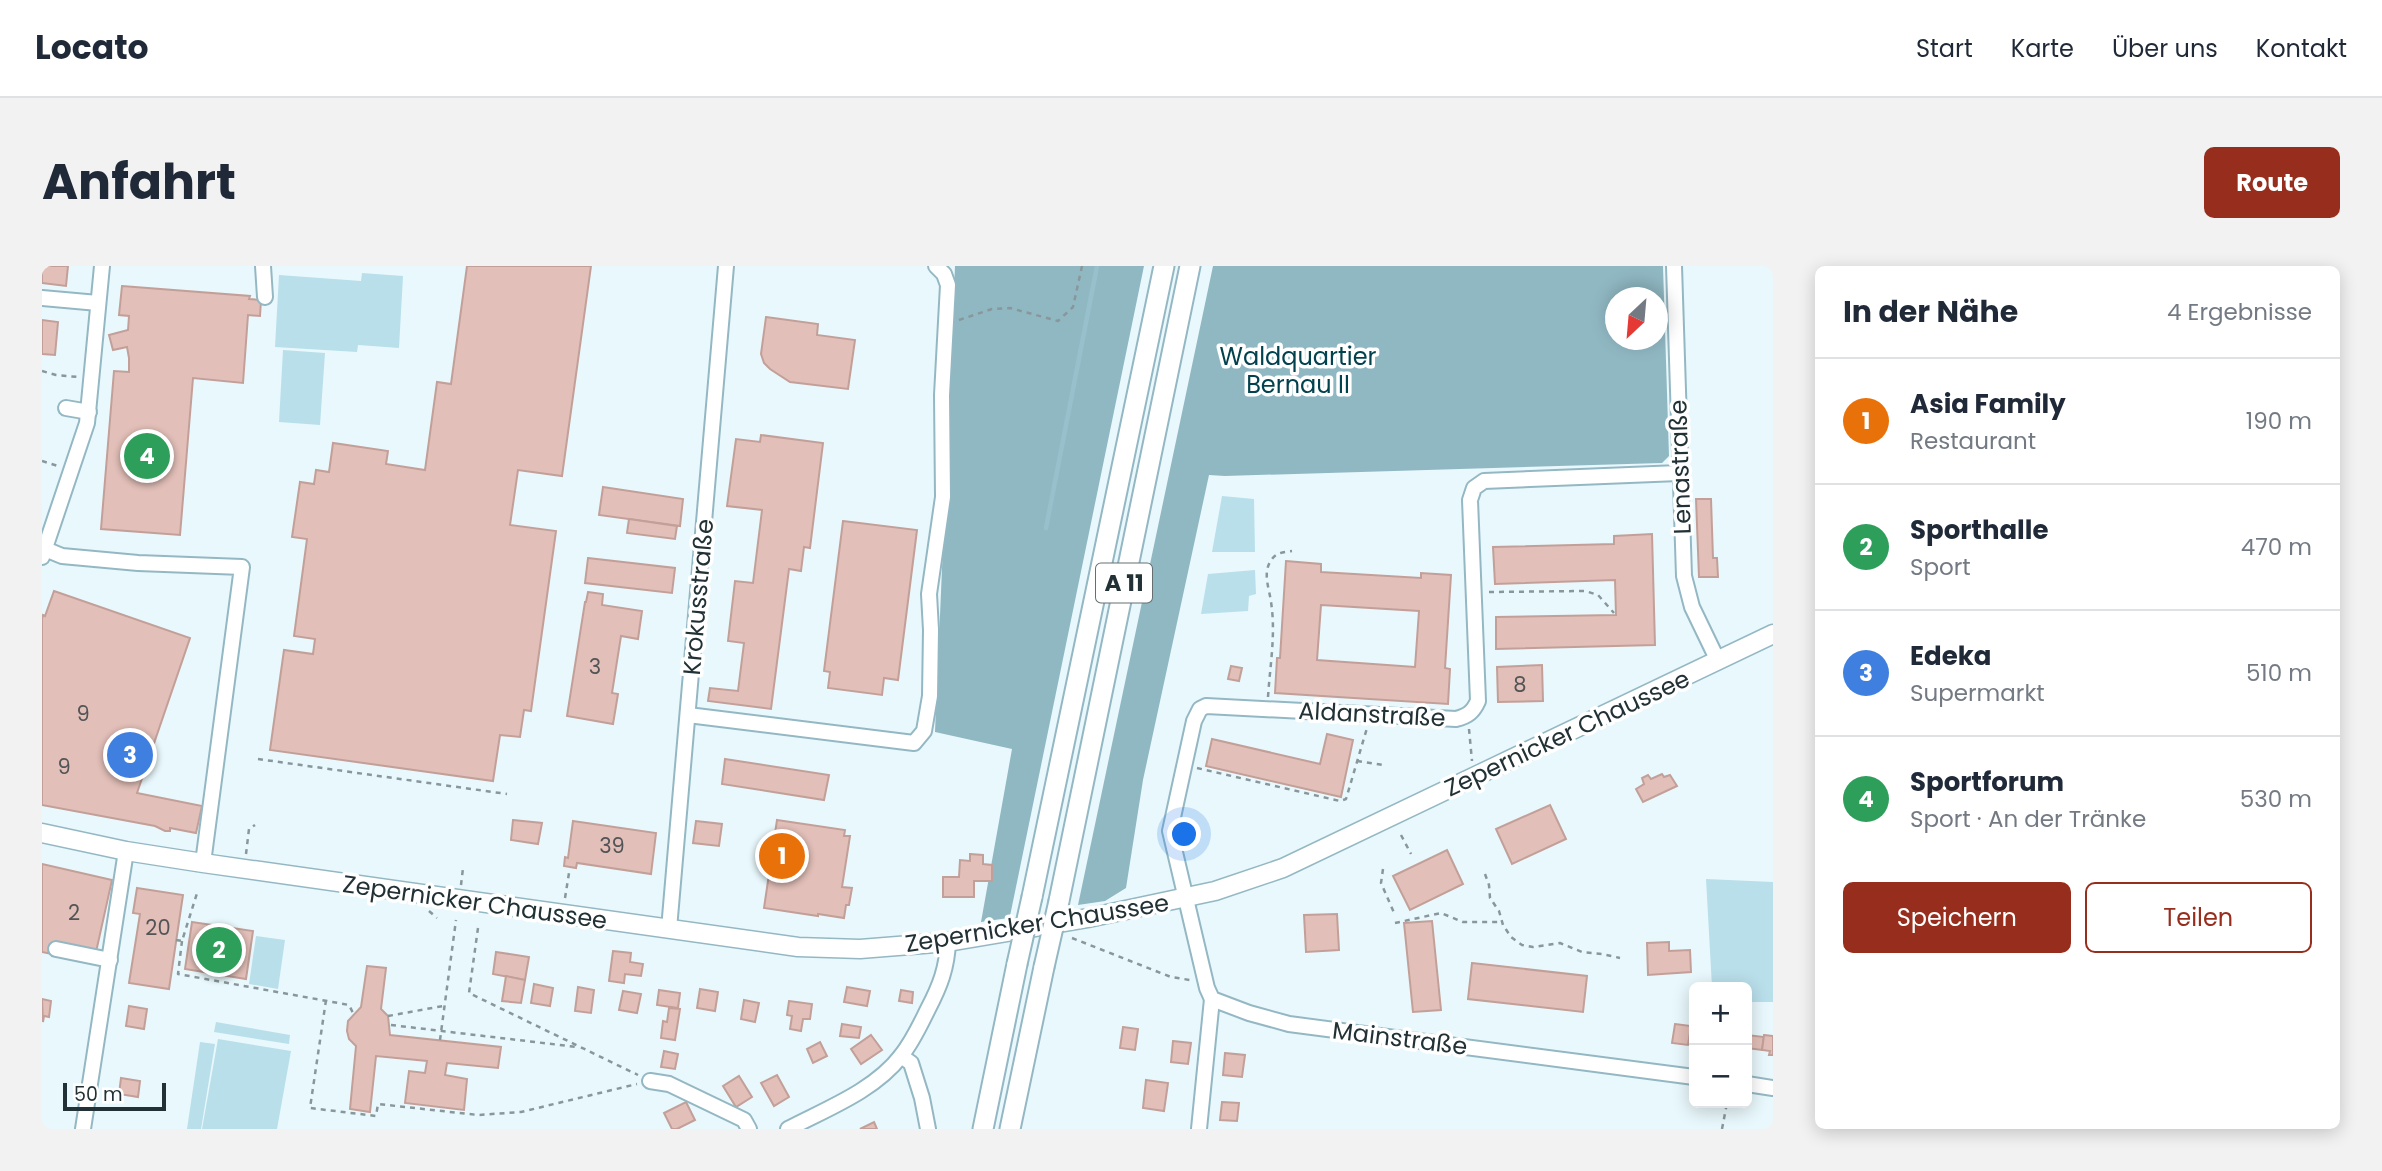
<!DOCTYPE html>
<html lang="de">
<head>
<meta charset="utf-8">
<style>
  :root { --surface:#fff; --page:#f2f2f3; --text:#1f2937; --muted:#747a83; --line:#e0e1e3; --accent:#972d1c }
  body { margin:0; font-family:Poppins,sans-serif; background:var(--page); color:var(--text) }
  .controls { position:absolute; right:21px; bottom:21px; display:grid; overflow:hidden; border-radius:10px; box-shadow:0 4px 18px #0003 }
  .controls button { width:63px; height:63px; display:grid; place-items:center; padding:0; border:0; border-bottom:2px solid var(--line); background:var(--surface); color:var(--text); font:35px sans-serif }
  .compass { position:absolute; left:1563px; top:21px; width:63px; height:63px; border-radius:50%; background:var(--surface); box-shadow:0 4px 18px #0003; rotate:206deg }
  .scale { position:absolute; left:21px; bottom:18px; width:103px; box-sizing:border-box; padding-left:7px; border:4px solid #223135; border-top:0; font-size:19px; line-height:24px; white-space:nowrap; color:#223135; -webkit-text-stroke:5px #fff; paint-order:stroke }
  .you { position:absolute; left:1143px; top:569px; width:24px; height:24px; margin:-18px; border:5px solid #fff; border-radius:50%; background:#1a73e8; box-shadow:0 0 0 10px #1a73e833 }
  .badge { display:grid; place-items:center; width:46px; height:46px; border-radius:50%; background:var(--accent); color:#fff; font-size:23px; font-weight:700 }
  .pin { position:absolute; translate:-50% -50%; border:4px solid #fff; box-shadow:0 2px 7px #0006 }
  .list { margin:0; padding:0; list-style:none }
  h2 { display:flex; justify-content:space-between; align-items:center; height:91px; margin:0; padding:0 28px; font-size:30px }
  h2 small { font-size:23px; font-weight:400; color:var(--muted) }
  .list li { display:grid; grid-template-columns:46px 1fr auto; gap:21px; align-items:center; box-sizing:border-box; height:126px; padding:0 28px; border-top:2px solid var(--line) }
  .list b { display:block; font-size:26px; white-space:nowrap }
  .list p { margin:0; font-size:23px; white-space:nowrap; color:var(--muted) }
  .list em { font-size:23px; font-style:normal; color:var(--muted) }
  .actions { display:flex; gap:14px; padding:21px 28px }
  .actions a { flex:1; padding:16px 0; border:2px solid var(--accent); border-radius:10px; text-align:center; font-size:24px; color:var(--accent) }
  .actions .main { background:var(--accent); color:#fff }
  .map { position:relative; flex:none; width:1731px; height:863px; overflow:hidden; border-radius:10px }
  header { display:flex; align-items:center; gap:42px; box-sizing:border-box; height:98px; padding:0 35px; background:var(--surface); border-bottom:2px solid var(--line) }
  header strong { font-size:33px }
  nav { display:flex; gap:38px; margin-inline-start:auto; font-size:24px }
  .intro { display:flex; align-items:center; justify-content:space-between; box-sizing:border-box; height:168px; padding:0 42px }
  h1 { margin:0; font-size:49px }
  .button { padding:18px 32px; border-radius:10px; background:var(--accent); color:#fff; font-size:24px; font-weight:700 }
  main { display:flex; gap:42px; padding:0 42px }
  aside { flex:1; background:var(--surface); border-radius:10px; box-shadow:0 4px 18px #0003 }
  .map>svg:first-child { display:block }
  .green { fill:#b9dfeb }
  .forest { fill:#90b8c3; fill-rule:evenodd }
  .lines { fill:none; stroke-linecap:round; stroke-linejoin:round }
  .stream { stroke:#98c0cc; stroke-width:4.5 }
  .building { fill:#e2bfb8; stroke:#c2a099; stroke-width:2; fill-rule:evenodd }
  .minor-casing { stroke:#94b8c3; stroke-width:18 }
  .major-casing { stroke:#94b8c3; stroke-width:21 }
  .highway-casing { stroke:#94b8c3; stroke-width:23 }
  .path { stroke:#88979b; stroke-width:2.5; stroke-dasharray:5 5; stroke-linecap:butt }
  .minor { stroke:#fff; stroke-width:14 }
  .major { stroke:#fff; stroke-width:18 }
  .highway { stroke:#fff; stroke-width:19 }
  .highway-bridge-casing { stroke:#94b8c3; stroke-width:23; stroke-linecap:butt }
  .highway-bridge { stroke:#fff; stroke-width:19 }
  .labels { text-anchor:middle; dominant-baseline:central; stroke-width:7; stroke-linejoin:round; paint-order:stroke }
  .number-label { font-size:21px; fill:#525456 }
  .shield { fill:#fff; stroke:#646f72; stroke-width:2 }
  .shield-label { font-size:23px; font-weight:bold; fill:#223135 }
  .park-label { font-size:24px; fill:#02414e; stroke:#fff }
  .street-label { font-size:24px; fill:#223135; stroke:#fff }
</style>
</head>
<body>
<header>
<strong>Locato</strong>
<nav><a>Start</a><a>Karte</a><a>Über uns</a><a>Kontakt</a></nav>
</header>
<div class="intro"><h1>Anfahrt</h1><a class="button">Route</a></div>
<main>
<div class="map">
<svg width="1731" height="863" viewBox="0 0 1731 863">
  <rect width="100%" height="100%" fill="#e9f8fc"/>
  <g class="green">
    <path d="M320,7L361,10L357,82L316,79L315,86L233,81L237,9L319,15Z"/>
    <path d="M241,84L283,87L278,159L237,156Z"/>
    <path d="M1180,230L1212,233L1213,286H1170Z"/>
    <path d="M1213,304L1214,328L1207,330L1206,345L1159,348L1166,308Z"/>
    <path d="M1664,613L1731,616V736H1705V721H1670Z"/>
    <path d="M214,670L243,674L236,723L207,718Z"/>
    <path d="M174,756L248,769L247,778L172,766Z"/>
    <path d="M176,773L249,785L235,863H160Z"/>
    <path d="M158,776L173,778L159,863H145Z"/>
  </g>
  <g class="forest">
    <path d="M913,0H1102L968,650L966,652L939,656L970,483L893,466Z"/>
    <path d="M1171,0H1621L1627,190L1620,197L1183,210L1167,209L1101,514L1084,622L1063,635L1036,639ZM1574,32H1616V74H1574Z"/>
  </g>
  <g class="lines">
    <path class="stream" d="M1004,262L1055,0"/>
  </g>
  <g class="building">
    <path d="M0,0H26L24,20L0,17Z"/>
    <path d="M425,0H549L520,210L476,204L468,259L514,265L489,445L482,444L478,471L458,469L451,515L228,484L242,384L271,388L273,373L252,370L265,273L250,271L258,216L272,218L274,204L287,206L291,177L346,185L344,198L383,204L395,116L409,118Z"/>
    <path d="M80,20L208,30L207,33L219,34L218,50L206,49L201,117L151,112L138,269L59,263L72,105L87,106V92L85,81L71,84L67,69L86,64L87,50L77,49Z"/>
    <path d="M724,51L776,58L775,69L813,74L806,123L748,116L728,103L722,97L719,88Z"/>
    <path d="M0,54L16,56L13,89L0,88Z"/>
    <path d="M719,169L781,177L768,282L762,281L759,305L747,303L729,443L666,435L668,422L696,425L702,377L686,375L693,315L711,317L720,244L685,240L694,173L718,176Z"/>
    <path d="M561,221L641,233L638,260L557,249Z"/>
    <path d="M1654,233H1669L1671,292H1675L1676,311H1657Z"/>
    <path d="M587,253L635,260L633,273L585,267Z"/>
    <path d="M801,255L875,264L856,414L842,412L840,429L786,422L788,406L782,405Z"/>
    <path d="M1610,268L1613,379L1454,383V351L1574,349L1573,314L1453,318L1451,281L1572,278V270Z"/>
    <path d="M546,292L633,302L630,327L543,317Z"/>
    <path d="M1244,295L1279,298V306L1379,312V307L1409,309L1403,402L1408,403L1406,438L1233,427L1235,392H1238ZM1279,339L1377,345L1373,401L1275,394Z"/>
    <path d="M12,325L148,372L95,527L160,540L154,567L128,562V565H123L113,560L0,539V353L1,349L3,350Z"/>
    <path d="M546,326L561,328L560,339L600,345L596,373L579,370L570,427L576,428L571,458L525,450L543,336H544Z"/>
    <path d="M1500,399L1501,435L1456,436L1455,401Z"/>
    <path d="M1189,400L1200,402L1197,415L1186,413Z"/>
    <path d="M1285,468L1311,474L1299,531L1164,500L1170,473L1278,498Z"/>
    <path d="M683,493L787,509L782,534L680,518Z"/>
    <path d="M1620,508L1622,511L1628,509L1635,520L1601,536L1594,523L1602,518L1600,512L1606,509L1609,513Z"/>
    <path d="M1508,539L1524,573L1470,598L1454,563Z"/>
    <path d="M471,554L500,557L496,578L469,574Z"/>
    <path d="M735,554L803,564L802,570H808L800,621L810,622L807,639H804L802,652L776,648V650L722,642Z"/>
    <path d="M531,555L614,567L609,608L535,597L534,602L522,600L523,591L526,592Z"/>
    <path d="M654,555L680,558L677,580L651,577Z"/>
    <path d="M1405,584L1421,618L1368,644L1351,610Z"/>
    <path d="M928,588L941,589V598L950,599V615H932V631H901V611H917L918,594L928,595Z"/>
    <path d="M0,598L70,614L54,686L10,688L0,686Z"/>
    <path d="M95,622L141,629L127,723L87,717L98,648L91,647Z"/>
    <path d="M1295,648L1297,684L1264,686L1262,649Z"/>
    <path d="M1390,655L1399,744L1371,746L1362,657Z"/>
    <path d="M150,656L211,665L204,713L143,703Z"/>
    <path d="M1627,676V685L1648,684L1649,706L1606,709L1605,677Z"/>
    <path d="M571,685L589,687L588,696L601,698L599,710L583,708L582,717L567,715Z"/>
    <path d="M454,686L487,691L483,714L451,708Z"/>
    <path d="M1430,697L1545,710L1541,746L1426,733Z"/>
    <path d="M325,700L344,702L339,743L346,750L348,769L459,781L456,802L405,797L403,809L425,813L422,844L363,837L367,805L383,807L385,795L334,790L328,846L308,843L314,780L307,773L305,765L306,755L319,741Z"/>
    <path d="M464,710L483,714L479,737L460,735Z"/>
    <path d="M492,718L511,722L508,740L489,737Z"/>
    <path d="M536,721L552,724L549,747L533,745Z"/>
    <path d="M805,721L828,725L825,740L802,736Z"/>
    <path d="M658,723L676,726L673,745L655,742Z"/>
    <path d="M617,724L638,727L636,742L615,739Z"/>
    <path d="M859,724L871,726L870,737L857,735Z"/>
    <path d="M581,725L599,728L595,747L577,744Z"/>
    <path d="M0,733L9,735L7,751L2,750L1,756Z"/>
    <path d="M702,734L717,737L713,756L699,753Z"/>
    <path d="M747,735L770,738L768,753H761L759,765L748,763L750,750L745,749Z"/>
    <path d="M87,740L105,743L102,763L84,760Z"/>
    <path d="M627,742L638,743L633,774L619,772L621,755L625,756Z"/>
    <path d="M800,758L819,761L817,772L798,770Z"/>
    <path d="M1633,758L1649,760L1646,779L1630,777Z"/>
    <path d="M1081,761L1096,763L1093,784L1078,782Z"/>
    <path d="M829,769L840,784L819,798L809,783Z"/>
    <path d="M1705,769L1722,771L1720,784L1705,782Z"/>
    <path d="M1722,769L1731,770V789H1727L1728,785L1720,784Z"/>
    <path d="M1131,775L1149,777L1146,798L1129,796Z"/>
    <path d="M778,776L785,790L771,797L765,783Z"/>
    <path d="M622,785L636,788L633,803L619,801Z"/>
    <path d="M1183,787L1203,789L1200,811L1181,809Z"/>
    <path d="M735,809L747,831L732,840L719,817Z"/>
    <path d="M697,810L710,831L694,841L681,820Z"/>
    <path d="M79,812L98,815L96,831L77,828Z"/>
    <path d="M1104,814L1126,817L1122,845L1101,842Z"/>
    <path d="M644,836L653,854L635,863H630L622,847Z"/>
    <path d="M1180,836L1197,837L1195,855L1178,854Z"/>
    <path d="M832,856L835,863H818Z"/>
  </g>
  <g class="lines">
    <g class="minor-casing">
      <g id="minor">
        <path d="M221,0L223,31"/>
        <path d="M1632,0L1642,310L1650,341L1676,395"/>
        <path d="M0,32L56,37"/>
        <path d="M24,142L47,146"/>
        <path d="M1637,207L1442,215L1432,222L1428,234L1436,435C1431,446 1426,450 1414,453L1164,440L1158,443L1152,455L1128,565L1165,722L1170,733L1207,747L1247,758L1652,811"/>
        <path d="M3,283L20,290L96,297L200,301L161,597"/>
        <path d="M0,291L45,157L60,0"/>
        <path d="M646,449L872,477L882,465L888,430L889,364L887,328L901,231L900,129L906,19L902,8L894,0"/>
        <path d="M627,663L684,0"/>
        <path d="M14,683L68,694"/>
        <path d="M859,790L869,797L880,832L886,863"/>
        <path d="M608,815L627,818L702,854L707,863"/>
        <path d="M1705,818L1731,822"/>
        <path d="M41,863L84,585"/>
        <path d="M746,863C784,843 832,825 859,790C871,775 878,759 886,743C898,720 905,702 906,676"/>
        <path d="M1157,863L1170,733"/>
      </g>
    </g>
    <g class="major-casing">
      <path id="major" d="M0,567L84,585L161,597L756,681L818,683L906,676L1046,652L1173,625L1241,602L1731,368"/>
    </g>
    <g class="highway-casing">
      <g id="highway">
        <path d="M990,631L1122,0"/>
        <path d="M1017,635L1148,0"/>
        <path d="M941,863L975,698"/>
        <path d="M968,863L1002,701"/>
      </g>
    </g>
    <g class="path">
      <path d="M917,54L950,43L968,42L1016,55L1031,41L1040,0"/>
      <path d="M0,105L14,109L36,111"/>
      <path d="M0,195L16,200"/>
      <path d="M1447,326L1543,325L1556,329L1572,347"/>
      <path d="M1226,431C1228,399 1234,368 1229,336C1227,321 1220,306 1230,293C1235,286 1243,286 1250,285"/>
      <path d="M1427,463L1430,495"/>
      <path d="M216,493L465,528"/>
      <path d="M1315,495L1341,499"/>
      <path d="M1155,502L1298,535L1304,533L1325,462"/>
      <path d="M1359,569L1369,588"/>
      <path d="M204,588L207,563L213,559"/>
      <path d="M1341,603L1339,617L1353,649"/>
      <path d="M1443,608L1447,619L1448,632L1457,645L1461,659L1469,671L1480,679L1491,681L1518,677L1540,686L1560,688L1578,692"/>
      <path d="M419,619L421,602"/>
      <path d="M523,632L527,607"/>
      <path d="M387,645L395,652"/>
      <path d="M1353,657L1399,647L1421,656H1460"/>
      <path d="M436,662L427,727L596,809"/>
      <path d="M1030,672L1129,711L1148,714"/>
      <path d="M134,674L140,675L156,624"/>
      <path d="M140,675L136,708L307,739L311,747"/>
      <path d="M284,734L268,842L334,850L336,838L436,849L479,846L595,818"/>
      <path d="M346,750L401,740"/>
      <path d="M349,759L535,781"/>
      <path d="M398,774L414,654"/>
      <path d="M1680,863L1685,837"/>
    </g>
    <use href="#minor" class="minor"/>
    <use href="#major" class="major"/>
    <use href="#highway" class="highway"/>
    <g class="highway-bridge-casing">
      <g id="highway-bridge">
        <path d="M975,698L990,631"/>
        <path d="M1002,701L1017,635"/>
      </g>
    </g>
    <use href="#highway-bridge" class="highway-bridge"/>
  </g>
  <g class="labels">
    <g class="number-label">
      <text x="553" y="400">3</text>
      <text x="1478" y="418">8</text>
      <text x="41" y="447">9</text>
      <text x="22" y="500">9</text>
      <text x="570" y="579">39</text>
      <text x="32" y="646">2</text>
      <text x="116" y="661">20</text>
    </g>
    <rect class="shield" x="1054" y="297.5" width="56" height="39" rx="5"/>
    <g class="shield-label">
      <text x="1082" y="317">A 11</text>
    </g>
    <g class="park-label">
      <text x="1256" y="90">Waldquartier<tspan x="1256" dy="28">Bernau II</tspan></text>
    </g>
    <g class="street-label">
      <text transform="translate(1638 201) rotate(-92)">Lenastraße</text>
      <text transform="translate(656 331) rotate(-85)">Krokusstraße</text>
      <text transform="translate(1330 448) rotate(3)">Aldanstraße</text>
      <text transform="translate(1525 467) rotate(-25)">Zepernicker Chaussee</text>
      <text transform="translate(433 636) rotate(8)">Zepernicker Chaussee</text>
      <text transform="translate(995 657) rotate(-9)">Zepernicker Chaussee</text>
      <text transform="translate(1358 772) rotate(7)">Mainstraße</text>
    </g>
  </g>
</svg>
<div class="controls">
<button>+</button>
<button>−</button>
</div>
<svg class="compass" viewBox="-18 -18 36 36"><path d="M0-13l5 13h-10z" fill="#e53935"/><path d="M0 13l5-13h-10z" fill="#747a83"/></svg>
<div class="scale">50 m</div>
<div class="you"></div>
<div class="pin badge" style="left:740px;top:590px;background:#e8710a">1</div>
<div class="pin badge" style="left:177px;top:684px;background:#2e9e5b">2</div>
<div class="pin badge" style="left:88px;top:489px;background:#3f7fe0">3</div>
<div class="pin badge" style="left:105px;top:190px;background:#2e9e5b">4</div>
</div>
<aside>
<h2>In der Nähe<small>4 Ergebnisse</small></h2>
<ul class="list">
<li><span class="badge" style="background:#e8710a">1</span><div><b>Asia Family</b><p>Restaurant</p></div><em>190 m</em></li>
<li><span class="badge" style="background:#2e9e5b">2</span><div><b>Sporthalle</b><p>Sport</p></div><em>470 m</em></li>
<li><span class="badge" style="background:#3f7fe0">3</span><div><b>Edeka</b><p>Supermarkt</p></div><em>510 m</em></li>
<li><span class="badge" style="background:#2e9e5b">4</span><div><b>Sportforum</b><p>Sport · An der Tränke</p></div><em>530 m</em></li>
</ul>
<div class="actions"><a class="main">Speichern</a><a>Teilen</a></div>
</aside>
</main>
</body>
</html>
